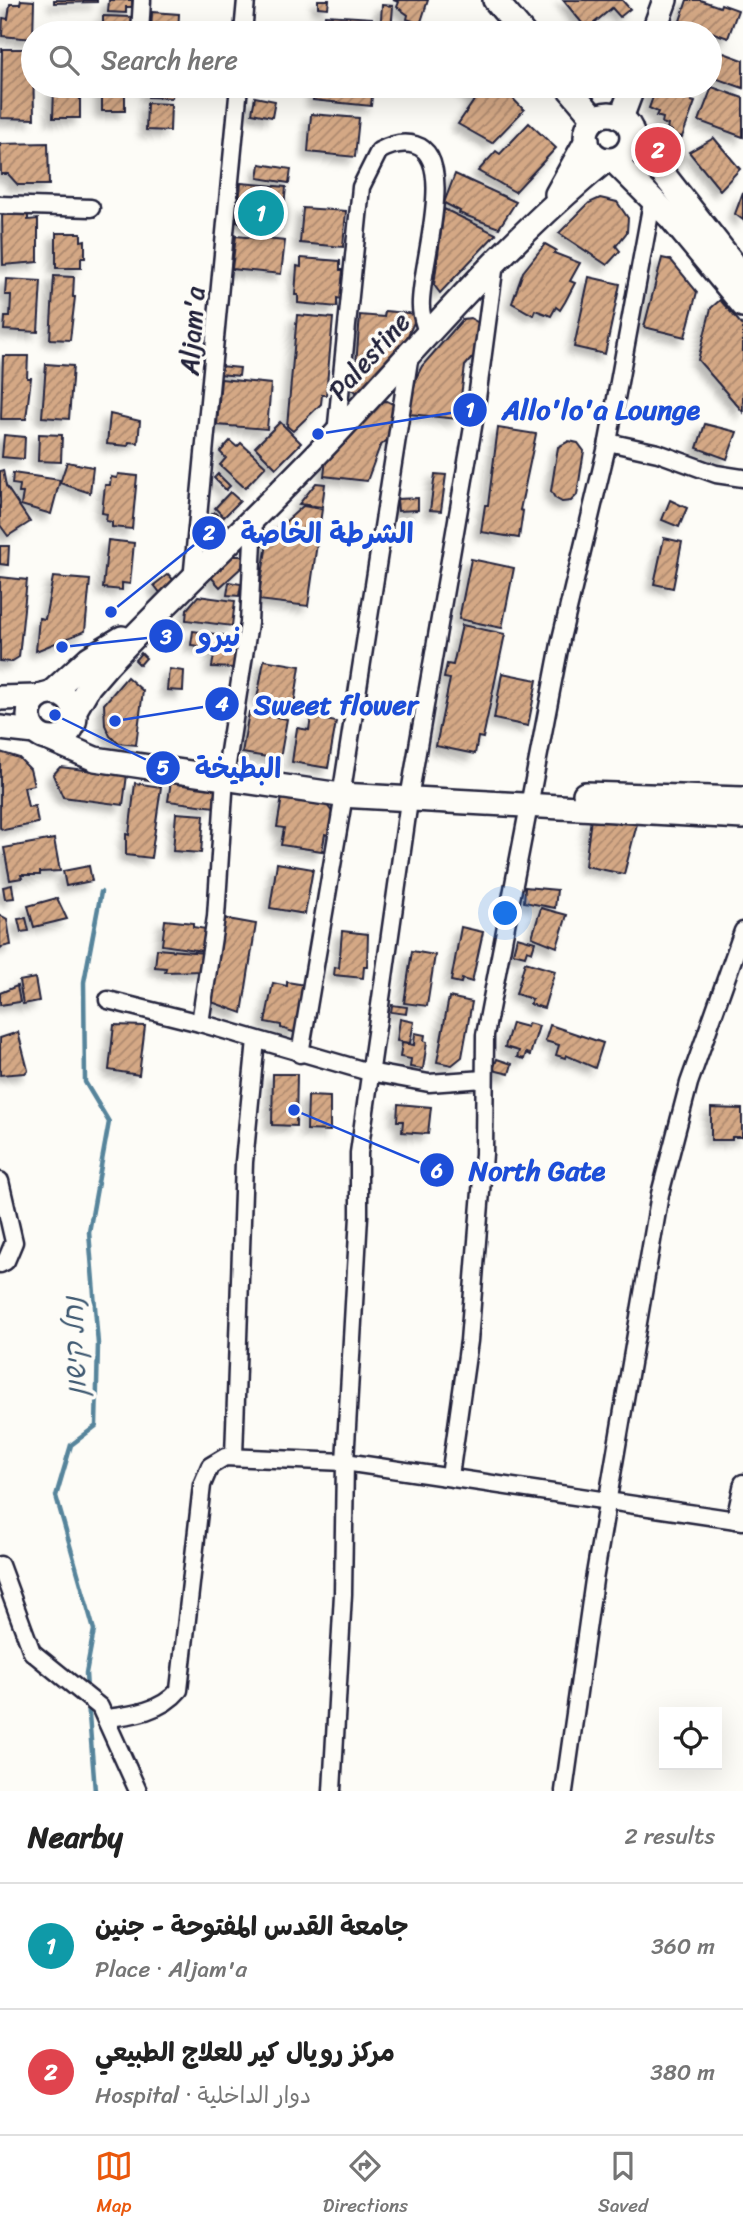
<!DOCTYPE html>
<html lang="en">
<head>
<meta charset="utf-8">
<style>
  :root { --surface:#fff; --page:#f6f6f6; --text:#222; --muted:#767676; --line:#e0e0e0; --accent:#ea580c }
  body { margin:0; font-family:Sriracha,"Playpen Sans Arabic","Playpen Sans Hebrew",sans-serif; background:var(--page); color:var(--text) }
  .controls { position:absolute; right:21px; bottom:21px; display:grid; overflow:hidden; border-radius:0px; box-shadow:0 7px 28px #0002 }
  .controls button { width:63px; height:63px; display:grid; place-items:center; padding:0; border:0; border-bottom:2px solid var(--line); background:var(--surface); color:var(--text); font:35px sans-serif }
  .you { position:absolute; left:506px; top:914px; width:24px; height:24px; margin:-18px; border:5px solid #fff; border-radius:50%; background:#1a73e8; box-shadow:0 0 0 10px #1a73e833 }
  .badge { display:grid; place-items:center; width:46px; height:46px; border-radius:50%; background:var(--accent); color:#fff; font-size:23px; font-weight:700 }
  .pin { position:absolute; translate:-50% -50%; border:4px solid #fff; box-shadow:0 2px 7px #0006 }
  .list { margin:0; padding:0; list-style:none }
  h2 { display:flex; justify-content:space-between; align-items:center; height:91px; margin:0; padding:0 28px; font-size:30px }
  h2 small { font-size:23px; font-weight:400; color:var(--muted) }
  .list li { display:grid; grid-template-columns:46px 1fr auto; gap:21px; align-items:center; box-sizing:border-box; height:126px; padding:0 28px; border-top:2px solid var(--line) }
  .list b { display:block; font-size:26px; white-space:nowrap }
  .list p { margin:0; font-size:23px; white-space:nowrap; color:var(--muted) }
  .list em { font-size:23px; font-style:normal; color:var(--muted) }
  .icon { flex:none; width:38px; height:38px; fill:none; stroke:currentColor; stroke-width:2; stroke-linecap:round; stroke-linejoin:round }
  .map { position:relative; flex:none; width:743px; height:1791px; overflow:hidden }
  .search { position:absolute; background:var(--surface); box-shadow:0 7px 28px #0002; left:21px; right:21px; top:21px; height:77px; display:flex; align-items:center; gap:18px; box-sizing:border-box; padding:0 24px; border-radius:38px; color:var(--muted); font-size:26px }
  .sheet { height:343px; background:var(--surface) }
  nav { display:flex; justify-content:space-around; align-items:center; box-sizing:border-box; height:98px; border-top:2px solid var(--line); background:var(--surface); font-size:19px; color:var(--muted) }
  nav a { display:grid; justify-items:center; gap:4px }
  nav .on { color:var(--accent) }
  .map>svg:first-child { display:block }
  .lines { fill:none; stroke-linecap:round; stroke-linejoin:round }
  .stream { stroke:#57849b; stroke-width:4.5 }
  .building { fill:url(#building-hatch); stroke:#22223b; stroke-width:2; filter:url(#shadow) }
  .street-casing { stroke:#22223b; stroke-width:21 }
  .secondary-casing { stroke:#22223b; stroke-width:28 }
  .street { stroke:#fdfcf7; stroke-width:16 }
  .secondary { stroke:#fdfcf7; stroke-width:23 }
  .labels { text-anchor:middle; dominant-baseline:central; stroke-width:7; stroke-linejoin:round; paint-order:stroke }
  .street-label { font-size:26px; fill:#22223b; stroke:#fdfcf7 }
  .water-label { font-size:28px; font-style:italic; fill:#415b73; stroke:#fdfcf7 }
  .leader { fill:none; stroke:#1d4ed8; stroke-width:2.5 }
  .callout-dot { fill:#1d4ed8; stroke:#fdfcf7; stroke-width:2.5 }
  .mark-label { font-size:21px; text-anchor:middle; font-weight:bold; fill:#fff }
  .callout-label { font-size:28px; text-anchor:middle; font-weight:bold; fill:#1d4ed8; stroke:#fdfcf7; stroke-width:7; stroke-linejoin:round; paint-order:stroke }
</style>
</head>
<body>
<div class="map">
<svg width="743" height="1791" viewBox="0 0 743 1791">
  <defs>
    <pattern id="building-hatch" width="6" height="6" patternUnits="userSpaceOnUse" patternTransform="scale(1.75)"><rect width="6" height="6" fill="#d4a885"/><path d="M-1 1l2-2M0 6l6-6M5 7l2-2" fill="none" stroke="#ac886e"/></pattern>
    <filter id="shadow"><feDropShadow dx="-6" dy="6" stdDeviation="3.5" flood-color="#0004"/></filter>
  </defs>
  <rect width="100%" height="100%" fill="#fdfcf7"/>
  <filter id="ink" filterUnits="userSpaceOnUse"><feTurbulence type="fractalNoise" baseFrequency=".0143" numOctaves="2"/><feDisplacementMap in="SourceGraphic" scale="14" xChannelSelector="R" yChannelSelector="G"/><feConvolveMatrix kernelMatrix="1 2 1 2 8 2 1 2 1" color-interpolation-filters="sRGB"/></filter>
  <g filter="url(#ink)">
    <g class="lines">
      <g class="stream">
        <path d="M87,1690L86,1673L94,1630L56,1496L71,1445L96,1426L98,1344L89,1232L109,1122L85,1082L84,982L101,892"/>
        <path d="M88,1702L95,1791"/>
      </g>
    </g>
    <g class="building">
      <path d="M21,0L34,1L33,39L2,36L3,18L8,19L10,4H20Z"/>
      <path d="M54,0H97V2L54,3Z"/>
      <path d="M109,0H132V7H126V13L108,12Z"/>
      <path d="M318,0H329L328,8L318,7Z"/>
      <path d="M393,0H428L419,28L411,26L413,21L407,19L408,15L397,7L399,2Z"/>
      <path d="M563,0H622L630,9L620,17L612,8L587,29Z"/>
      <path d="M687,0H700L720,7L721,4L738,10L728,38L680,21Z"/>
      <path d="M382,5L393,6L391,33H380Z"/>
      <path d="M152,12L179,14L178,33H151Z"/>
      <path d="M325,15L372,18L370,33H323Z"/>
      <path d="M103,16L133,17L132,33H103Z"/>
      <path d="M2,49H33L34,119L1,118Z"/>
      <path d="M721,52L743,60V88L712,77Z"/>
      <rect x="102" y="86" width="23" height="25"/>
      <path d="M148,86H173L172,98L148,97Z"/>
      <path d="M315,86H373L371,106L313,100Z"/>
      <path d="M468,86H501L524,110L492,143L458,124L475,99L466,93Z"/>
      <path d="M652,86L696,88L691,101L695,102L682,137L671,134L672,131L667,129L668,125L662,123L663,118L656,116L658,112L649,108L653,97L648,95Z"/>
      <path d="M712,87L743,98V137L699,121Z"/>
      <path d="M54,89L80,90V118H53Z"/>
      <path d="M255,97L275,101L272,117L252,113Z"/>
      <path d="M147,103L171,104L170,131L146,130Z"/>
      <path d="M311,114L359,118L355,157L308,152Z"/>
      <path d="M529,123L556,148L515,192L478,171L496,151L500,154Z"/>
      <path d="M714,138L740,169L720,190L689,152Z"/>
      <path d="M48,143L49,185H18L8,174H1L0,144Z"/>
      <path d="M260,164L291,169L289,183L258,178Z"/>
      <path d="M455,174L516,202L499,228L459,213L460,211L444,203Z"/>
      <path d="M241,183L286,187L282,226L237,222Z"/>
      <path d="M743,192V220L735,214Z"/>
      <path d="M600,198L617,202L628,218L627,232L616,246L620,251L607,265L559,233L589,203Z"/>
      <path d="M303,208L346,211L343,247L300,243Z"/>
      <path d="M444,209L496,234L440,293L434,285Z"/>
      <path d="M2,215H28V220L38,219V262L3,265Z"/>
      <path d="M56,233H81V241L85,240V258H81V268H56Z"/>
      <path d="M236,236L285,241L281,274L232,269Z"/>
      <path d="M545,244L556,250L554,253L580,263L570,281L575,283L565,302L560,310L556,307L551,316L535,310L533,315L512,303L523,272Z"/>
      <path d="M301,258L340,261V270H344L341,299L337,298V307L298,303V295H295L297,266L301,267Z"/>
      <path d="M662,258L671,260L697,292L685,337L644,327Z"/>
      <path d="M54,276L74,277L73,297H75L70,340L50,339Z"/>
      <path d="M589,277L620,284L605,354L574,347Z"/>
      <path d="M6,279L41,281L38,332L4,330L5,317H10L11,295H5Z"/>
      <path d="M720,300L743,326V412L698,360L711,308Z"/>
      <path d="M385,311L418,314L403,346L358,393L346,385L348,364L356,365L360,315L384,317Z"/>
      <path d="M297,315L333,318L326,395H322L321,404L293,431L287,426Z"/>
      <path d="M470,318L479,323L477,352L465,366L458,419L409,414L416,378L422,366L463,319Z"/>
      <path d="M3,356H28L27,378H31L26,419H1Z"/>
      <path d="M46,364L73,366L69,419L42,417Z"/>
      <path d="M219,366L240,368L239,376L219,374Z"/>
      <path d="M221,379L271,384L267,429L217,425Z"/>
      <path d="M387,401L395,405L398,431L380,446L367,481L324,476L326,460L379,402Z"/>
      <path d="M110,414L140,421L138,443L129,442L128,446L107,444Z"/>
      <path d="M280,422L301,443L276,468L255,447Z"/>
      <path d="M705,424L737,432L727,459L697,448Z"/>
      <path d="M498,428L536,434L520,510L523,511L519,538L481,532L485,505H488Z"/>
      <path d="M39,434L62,435L61,462L38,461Z"/>
      <path d="M4,435L25,437L24,459L2,457Z"/>
      <path d="M230,441L237,447L241,443L266,466L245,488L220,465L226,458L220,452Z"/>
      <path d="M569,441L578,443L584,451L577,495L571,501L562,502L555,498L551,491L558,447Z"/>
      <path d="M67,462L93,467L90,493L60,483Z"/>
      <path d="M3,470L6,486L30,522L8,536L0,525V471Z"/>
      <path d="M13,473L60,480L51,514L21,505L23,493H19L20,485L12,484Z"/>
      <path d="M118,474L137,476L132,529L112,527V522L106,521L107,514L102,513L105,485H110L111,477L117,478Z"/>
      <path d="M218,474L230,486L226,490L214,478Z"/>
      <path d="M435,474L446,475L441,511L430,510Z"/>
      <path d="M316,483L325,484L322,507L299,504Z"/>
      <path d="M230,492L240,501L224,517L215,508Z"/>
      <path d="M418,498V510L398,511L397,499Z"/>
      <path d="M670,500L687,508L679,527L662,520Z"/>
      <path d="M303,506L322,509L308,606L258,600L268,537Z"/>
      <path d="M214,512L223,520L212,532L203,523Z"/>
      <path d="M664,538L682,542L673,588L654,584Z"/>
      <path d="M108,540L134,543L130,584L122,583V590L103,588Z"/>
      <path d="M0,546H9L8,565L0,564Z"/>
      <path d="M232,556H243L242,567L220,587L210,576Z"/>
      <path d="M471,559L514,568L502,628L459,619Z"/>
      <path d="M168,574L176,583L162,595L154,585Z"/>
      <path d="M0,577L27,580L19,657L11,662L0,661Z"/>
      <path d="M53,577L90,580L85,631L36,651L39,618L45,619Z"/>
      <path d="M229,582L241,584L239,596L227,595Z"/>
      <path d="M198,596L235,601L232,626L186,620L187,609Z"/>
      <path d="M172,622L180,623L179,634L170,633Z"/>
      <path d="M462,625L505,634L483,738L478,737L475,754L436,746L450,679L444,678L447,664L453,665Z"/>
      <path d="M193,631L238,637L235,668L212,667L215,648L191,645Z"/>
      <path d="M141,653L146,658L140,665L135,660Z"/>
      <path d="M264,660L300,666L294,705L257,699Z"/>
      <path d="M169,669L184,671L183,691L167,690Z"/>
      <path d="M502,673L537,680L528,726L494,719Z"/>
      <path d="M127,677L143,691L136,745L118,743L110,736L105,725L104,704Z"/>
      <path d="M249,712L287,719L280,759L242,753Z"/>
      <path d="M311,717L336,722L328,768L292,762L297,728L309,730Z"/>
      <path d="M0,752L19,758L30,769L34,785L24,787L28,807L35,806L38,823L4,830L0,828Z"/>
      <path d="M60,767L127,775L123,805L63,797L53,775Z"/>
      <path d="M171,781L210,786L216,791L214,807L168,801Z"/>
      <path d="M135,783L161,787L151,858L126,855V834L129,835Z"/>
      <path d="M282,797L327,805L334,815L331,836L325,834L322,851L281,845L284,828L277,827Z"/>
      <path d="M176,813L204,815L201,853L173,851Z"/>
      <path d="M591,818L620,824L621,820L637,824L624,874L585,866Z"/>
      <path d="M54,839L60,871L40,872V875H21L22,878L10,880L4,848Z"/>
      <path d="M277,863L313,869L305,914L270,908Z"/>
      <path d="M89,866L92,881L66,886L63,871Z"/>
      <path d="M12,885L14,898L5,899L3,887Z"/>
      <path d="M525,887L557,890L555,908L524,902Z"/>
      <path d="M57,898L67,919L34,927L28,906Z"/>
      <path d="M541,908L567,915L557,947L532,937Z"/>
      <path d="M0,915L7,919L11,945L1,947L0,950Z"/>
      <path d="M26,918L29,931L21,932L18,919Z"/>
      <path d="M222,918L256,924L242,1013L209,1001Z"/>
      <path d="M165,920L193,923V927L206,929L203,951L162,945Z"/>
      <path d="M461,927L483,932L472,982L462,979L461,983L451,981Z"/>
      <path d="M342,931L368,934L367,967H364L363,978L334,975L335,967L339,968Z"/>
      <path d="M517,937L535,942L532,952L527,950L525,956L513,953Z"/>
      <path d="M157,949L205,953L203,971L165,972L166,968L155,967Z"/>
      <path d="M412,951L435,955L427,1006L404,1003Z"/>
      <path d="M525,962L555,971L544,1008L530,1004L532,999L516,994Z"/>
      <path d="M35,978L39,1001L23,1004L19,981Z"/>
      <path d="M287,982L306,985L296,1033L281,1028V1025L265,1022L273,983L287,986Z"/>
      <path d="M17,986L20,1002L0,1005V993Z"/>
      <path d="M449,997L472,1002L462,1057L452,1065L437,1062Z"/>
      <path d="M392,1005L407,1007L406,1014L391,1012Z"/>
      <path d="M400,1019L414,1022L410,1043L397,1041Z"/>
      <path d="M512,1023L527,1027L528,1023L539,1026L530,1055L526,1053L524,1059L517,1057L519,1051L505,1047Z"/>
      <path d="M114,1025L145,1026L139,1075L109,1070Z"/>
      <path d="M550,1025L603,1043L595,1068L566,1055L565,1058L556,1055L559,1045L545,1041Z"/>
      <path d="M18,1032L28,1070L25,1073L0,1075V1038Z"/>
      <path d="M415,1033L425,1035L424,1041L427,1042L423,1069L410,1067L411,1059L400,1057L402,1043L414,1045Z"/>
      <path d="M497,1059L512,1064L509,1074L493,1070Z"/>
      <path d="M273,1074H297L296,1126L272,1125Z"/>
      <path d="M308,1096L330,1097V1131L307,1130Z"/>
      <path d="M398,1104L431,1107L428,1134L402,1132L403,1121H397Z"/>
      <path d="M711,1108L742,1109V1137H732V1140H711Z"/>
    </g>
    <g class="lines">
      <g class="street-casing">
        <g id="street">
          <path d="M140,33L142,0"/>
          <path d="M243,33L246,0"/>
          <path d="M0,205L91,208"/>
          <path d="M336,434L361,187L379,151C390,145 402,141 415,145C459,158 418,273 421,307C421,316 425,325 427,333"/>
          <path d="M608,442L658,453L716,474L743,478"/>
          <path d="M192,580L239,86"/>
          <path d="M343,784L410,354"/>
          <path d="M108,1000L200,1023L369,1072L429,1083L484,1079"/>
          <path d="M200,1023L216,917L225,777L249,623L254,520"/>
          <path d="M300,1054L344,795"/>
          <path d="M0,1181L14,1242L6,1261L0,1264"/>
          <path d="M234,1456L244,1162L256,1040"/>
          <path d="M450,1476L469,1341L484,1154L485,1035L561,639L608,442L653,197"/>
          <path d="M735,1520L743,1483"/>
          <path d="M0,1565L32,1652L100,1707L138,1791"/>
          <path d="M107,1718C133,1715 162,1711 179,1690L202,1485L210,1466L225,1457L345,1462L743,1521"/>
          <path d="M332,1791L343,1594L345,1462L359,1216V1153L411,787L474,421L495,263"/>
          <path d="M564,1791L594,1580L660,1194L689,1083L743,931"/>
        </g>
      </g>
      <g class="secondary-casing">
        <g id="secondary">
          <path d="M495,0L523,33"/>
          <path d="M653,33L665,0"/>
          <path d="M567,86L595,119"/>
          <circle cx="609" cy="137" r="23"/>
          <path d="M621,118L633,86"/>
          <path d="M632,134L743,276"/>
          <path d="M613,160L670,217L743,305"/>
          <path d="M557,194L587,140"/>
          <path d="M52,692L89,658L122,638"/>
          <circle cx="52" cy="716" r="23"/>
          <path d="M0,698L37,697"/>
          <path d="M75,710L89,686L108,664C182,586 261,514 335,435C423,341 505,242 606,160"/>
          <path d="M0,728L35,732"/>
          <path d="M49,739L95,759L340,795L743,817"/>
          <path d="M585,794L743,799"/>
        </g>
      </g>
      <use href="#street" class="street"/>
      <use href="#secondary" class="secondary"/>
    </g>
  </g>
  <g class="labels">
    <g class="street-label">
      <text transform="translate(192 331) rotate(-86)">Aljam'a</text>
      <text transform="translate(369 356) rotate(-48)">Palestine</text>
    </g>
    <g class="water-label">
      <text transform="translate(74 1347) rotate(-92)">נחל קישון</text>
    </g>
  </g>
  <path class="leader" d="M318 434L470 410M111 612L209 533M62 647L166 636M115 721L222 704M55 715L163 768M294 1110L437 1170"/>
  <g class="callout-dot">
    <circle cx="318" cy="434" r="7"/>
    <circle cx="111" cy="612" r="7"/>
    <circle cx="62" cy="647" r="7"/>
    <circle cx="115" cy="721" r="7"/>
    <circle cx="55" cy="715" r="7"/>
    <circle cx="294" cy="1110" r="7"/>
    <circle cx="470" cy="410" r="18"/>
    <circle cx="209" cy="533" r="18"/>
    <circle cx="166" cy="636" r="18"/>
    <circle cx="222" cy="704" r="18"/>
    <circle cx="163" cy="768" r="18"/>
    <circle cx="437" cy="1170" r="18"/>
  </g>
  <g class="mark-label">
    <text x="470" y="417">1</text>
    <text x="209" y="540">2</text>
    <text x="166" y="644">3</text>
    <text x="222" y="711">4</text>
    <text x="163" y="775">5</text>
    <text x="437" y="1178">6</text>
  </g>
  <g class="callout-label">
    <text x="601" y="419">Allo'lo'a Lounge</text>
    <text x="327" y="543">الشرطة الخاصة</text>
    <text x="219" y="646">نيرو</text>
    <text x="336" y="714">Sweet flower</text>
    <text x="238" y="778">البطيخة</text>
    <text x="537" y="1180">North Gate</text>
  </g>
</svg>
<div class="controls">
<button><svg class="icon" aria-label="locate" viewBox="0 0 24 24"><circle cx="12" cy="12" r="6"/><path d="M12 2v4M12 18v4M2 12h4M18 12h4"/></svg></button>
</div>
<div class="you"></div>
<div class="pin badge" style="left:261px;top:213px;background:#0f9aa8">1</div>
<div class="pin badge" style="left:658px;top:150px;background:#e0444e">2</div>
<div class="search"><svg class="icon" aria-label="search" viewBox="0 0 24 24"><circle cx="10" cy="10" r="6"/><path d="M15 15l6 6"/></svg>Search here</div>
</div>
<section class="sheet">
<h2>Nearby<small>2 results</small></h2>
<ul class="list">
<li><span class="badge" style="background:#0f9aa8">1</span><div><b>جامعة القدس المفتوحة - جنين</b><p>Place · Aljam'a</p></div><em>360 m</em></li>
<li><span class="badge" style="background:#e0444e">2</span><div><b>مركز رويال كير للعلاج الطبيعي</b><p>Hospital · دوار الداخلية</p></div><em>380 m</em></li>
</ul>
</section>
<nav>
<a class="on"><svg class="icon" aria-label="map" viewBox="0 0 24 24"><path d="M3 6l6-2 6 2 6-2v14l-6 2-6-2-6 2zM9 4v14M15 6v14"/></svg>Map</a>
<a><svg class="icon" aria-label="directions" viewBox="0 0 24 24"><path d="M12 3l9 9-9 9-9-9zM9 14v-3h6M13 9l2 2-2 2"/></svg>Directions</a>
<a><svg class="icon" aria-label="saved" viewBox="0 0 24 24"><path d="M7 4h10v16l-5-4-5 4z"/></svg>Saved</a>
</nav>
</body>
</html>
